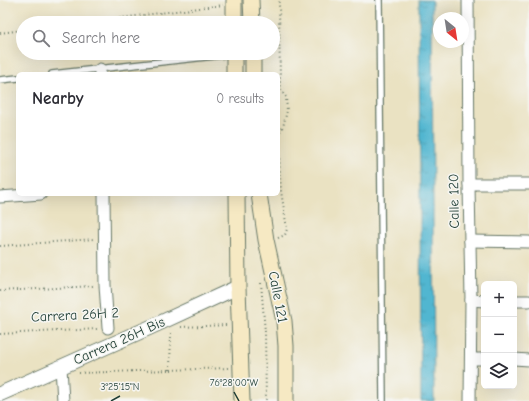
<!DOCTYPE html>
<html lang="en">
<head>
<meta charset="utf-8">
<style>
  :root { --surface:#fff; --page:#f2f2f3; --text:#2b2b33; --muted:#7c7c81; --line:#e1e1e2 }
  body { margin:0; font-family:"Comic Neue",sans-serif; background:var(--page); color:var(--text) }
  .controls { position:absolute; right:12px; bottom:12px; display:grid; overflow:hidden; border-radius:6px; box-shadow:0 4px 16px #0002 }
  .controls button { width:36px; height:36px; display:grid; place-items:center; padding:0; border:0; border-bottom:1px solid var(--line); background:var(--surface); color:var(--text); font:20px sans-serif }
  .compass { position:absolute; left:433px; top:12px; width:36px; height:36px; border-radius:50%; background:var(--surface); box-shadow:0 4px 16px #0002; rotate:150deg }
  .list { margin:0; padding:0; list-style:none }
  h2 { display:flex; justify-content:space-between; align-items:center; height:52px; margin:0; padding:0 16px; font-size:17px }
  h2 small { font-size:13px; font-weight:400; color:var(--muted) }
  .icon { flex:none; width:22px; height:22px; fill:none; stroke:currentColor; stroke-width:2; stroke-linecap:round; stroke-linejoin:round }
  .map { position:relative; flex:none; width:529px; height:401px; overflow:hidden }
  .search { position:absolute; background:var(--surface); box-shadow:0 4px 16px #0002; left:16px; top:16px; width:264px; height:44px; display:flex; align-items:center; gap:10px; box-sizing:border-box; padding:0 14px; border-radius:22px; color:var(--muted); font-size:15px }
  .panel { position:absolute; background:var(--surface); box-shadow:0 4px 16px #0002; left:16px; top:72px; width:264px; height:124px; border-radius:6px }
  .map>svg:first-child { display:block }
  .water { fill:url(#water-ripples); stroke:#387a82 }
  .lines { fill:none; stroke-linecap:round; stroke-linejoin:round }
  .service-casing { stroke:#676; stroke-width:8 }
  .minor-casing { stroke:#676; stroke-width:13 }
  .tertiary-casing { stroke:#676; stroke-width:16 }
  .secondary-casing { stroke:#676; stroke-width:17 }
  .path { stroke:#676; stroke-width:2; stroke-dasharray:1 3; stroke-linecap:butt }
  .service { stroke:#fff; stroke-width:5.5 }
  .minor { stroke:#fff; stroke-width:11 }
  .tertiary { stroke:#fff; stroke-width:14 }
  .secondary { stroke:#f6e9c3; stroke-width:15 }
  .ticks { fill:none; stroke:#1f3d34; stroke-width:1.5 }
  .labels { text-anchor:middle; dominant-baseline:central; stroke-width:3; stroke-linejoin:round; paint-order:stroke }
  .street-label { font-size:14px; fill:#1f3d34; stroke:#f6f6f2 }
  .ticks-label { font-size:10px; text-anchor:middle; fill:#1f3d34; stroke:#f6f6f2; stroke-width:3; stroke-linejoin:round; paint-order:stroke }
</style>
</head>
<body>
<div class="map">
<svg width="529" height="401" viewBox="0 0 529 401">
  <defs>
    <pattern id="water-ripples" width="26" height="14" patternUnits="userSpaceOnUse"><rect width="26" height="14" fill="#51b6d0"/><path d="M2 4q2-2 4 0t4 0M15 11q2-2 4 0t4 0" fill="none" stroke="#4395aa"/></pattern>
  </defs>
  <rect width="100%" height="100%" fill="#f6f6f2"/>
  <filter id="ink" filterUnits="userSpaceOnUse"><feTurbulence type="fractalNoise" baseFrequency=".025" numOctaves="2"/><feDisplacementMap in="SourceGraphic" scale="8" xChannelSelector="R" yChannelSelector="G"/><feConvolveMatrix kernelMatrix="1 2 1 2 8 2 1 2 1" color-interpolation-filters="sRGB"/></filter>
  <filter id="wash" filterUnits="userSpaceOnUse"><feTurbulence type="fractalNoise" baseFrequency=".012" numOctaves="4" result="noise"/><feDisplacementMap in="SourceGraphic" scale="16" xChannelSelector="R" yChannelSelector="G"/><feGaussianBlur stdDeviation="0.9" result="paint"/><feColorMatrix in="noise" values="0 0 0 0 0 0 0 0 0 0 0 0 0 0 0 0 0 1.4 0 .05"/><feComposite in="paint" operator="in"/></filter>
  <g filter="url(#wash)">
    <rect width="100%" height="100%" fill="#eae2c2"/>
    <path class="water" d="M419,0H432L434,401H421Z"/>
  </g>
  <g filter="url(#ink)">
    <g class="lines">
      <g class="service-casing">
        <g id="service">
          <path d="M379,0L383,401"/>
          <path d="M52,74L233,54"/>
          <path d="M0,80L18,78"/>
        </g>
      </g>
      <g class="minor-casing">
        <g id="minor">
          <path d="M468,0L469,184L471,300L470,401"/>
          <path d="M100,69V74"/>
          <path d="M469,184H529"/>
          <path d="M104,194L105,285L108,328"/>
          <path d="M0,197L41,194"/>
          <path d="M470,241L529,242"/>
          <path d="M471,300L484,301"/>
          <path d="M514,301H529"/>
          <path d="M471,359H484"/>
          <path d="M514,359L529,360"/>
          <path d="M61,367L63,401"/>
        </g>
      </g>
      <g class="tertiary-casing">
        <path id="tertiary" d="M0,394L151,327L238,287"/>
      </g>
      <g class="secondary-casing">
        <g id="secondary">
          <path d="M234,0V23"/>
          <path d="M251,0L252,23"/>
          <path d="M234,53V74"/>
          <path d="M253,53V74"/>
          <path d="M237,194L238,287L242,401"/>
          <path d="M259,194L266,240L284,321L286,346V401"/>
        </g>
      </g>
      <g class="path">
        <path d="M80,23L223,5"/>
        <path d="M0,33L23,30"/>
        <path d="M278,135L283,127L287,111L286,97L282,92L280,84L279,0"/>
        <path d="M278,238L285,235L287,229L281,191L278,135"/>
        <path d="M0,246L94,239"/>
        <path d="M261,283L265,332L266,401"/>
        <path d="M0,291L94,286"/>
        <path d="M181,327L227,325"/>
        <path d="M0,334L98,329"/>
        <path d="M170,370L171,331"/>
        <path d="M79,373L228,368"/>
      </g>
      <use href="#service" class="service"/>
      <use href="#minor" class="minor"/>
      <use href="#tertiary" class="tertiary"/>
      <use href="#secondary" class="secondary"/>
    </g>
  </g>
  <path class="ticks" d="M234,392L239,401M111,401L120,396"/>
  <g class="labels">
    <g class="street-label">
      <text transform="translate(454 201) rotate(-91)">Calle 120</text>
      <text transform="translate(278 297) rotate(79)">Calle 121</text>
      <text transform="translate(75 315) rotate(-3)">Carrera 26H 2</text>
      <text transform="translate(119 341) rotate(-24)">Carrera 26H Bis</text>
    </g>
  </g>
  <g class="ticks-label">
    <text x="234" y="386">76°28'00"W</text>
    <text x="120" y="390">3°25'15"N</text>
  </g>
</svg>
<div class="controls">
<button>+</button>
<button>−</button>
<button><svg class="icon" aria-label="layers" viewBox="0 0 24 24"><path d="M12 4l9 5-9 5-9-5zM3 14l9 5 9-5"/></svg></button>
</div>
<svg class="compass" viewBox="-18 -18 36 36"><path d="M0-13l5 13h-10z" fill="#e53935"/><path d="M0 13l5-13h-10z" fill="#7c7c81"/></svg>
<div class="search"><svg class="icon" aria-label="search" viewBox="0 0 24 24"><circle cx="10" cy="10" r="6"/><path d="M15 15l6 6"/></svg>Search here</div>
<section class="panel">
<h2>Nearby<small>0 results</small></h2>
<ul class="list">
</ul>
</section>
</div>
</body>
</html>
